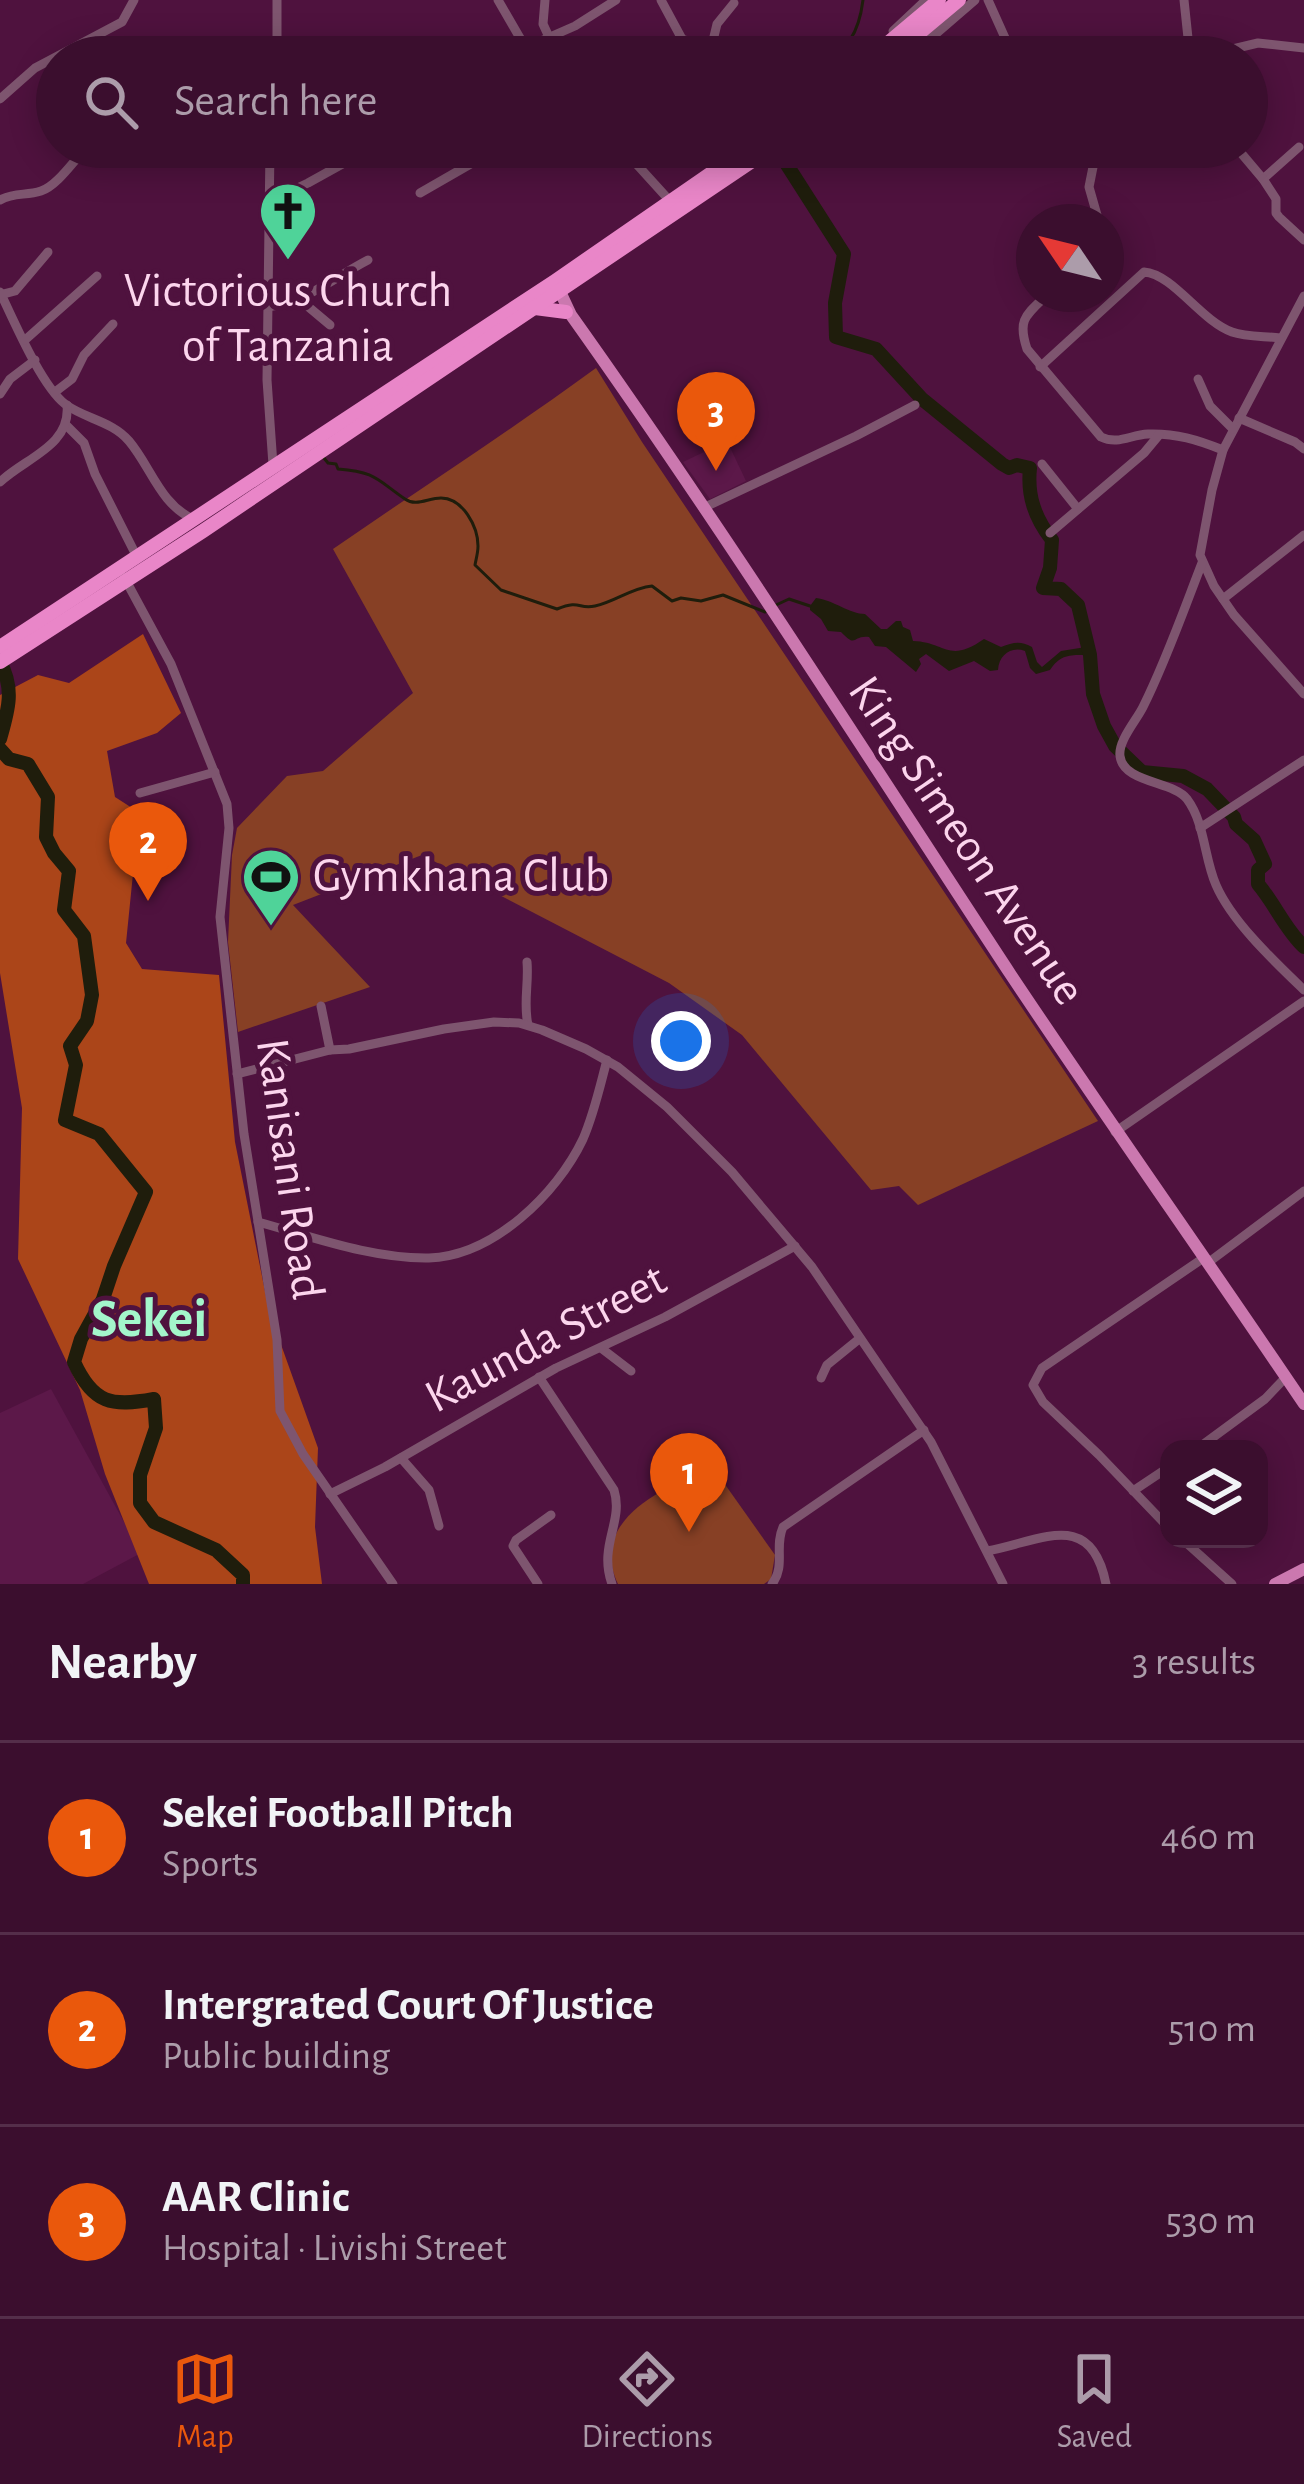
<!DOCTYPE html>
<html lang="en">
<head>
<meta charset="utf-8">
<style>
  :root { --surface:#3b0e2e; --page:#461c3a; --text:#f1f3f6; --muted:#ac9caa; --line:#542e4a; --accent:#ea580c }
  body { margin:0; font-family:"Alegreya Sans",sans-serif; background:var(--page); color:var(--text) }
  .controls { position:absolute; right:36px; bottom:36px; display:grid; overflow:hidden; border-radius:24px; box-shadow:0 6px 30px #0003 }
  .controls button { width:108px; height:108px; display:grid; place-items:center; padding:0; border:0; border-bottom:3px solid var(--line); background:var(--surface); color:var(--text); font:60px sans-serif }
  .compass { position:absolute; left:1016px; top:204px; width:108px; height:108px; border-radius:50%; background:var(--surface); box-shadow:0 6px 30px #0003; rotate:305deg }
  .you { position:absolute; left:681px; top:1041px; width:42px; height:42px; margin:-30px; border:9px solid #fff; border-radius:50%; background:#1a73e8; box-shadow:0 0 0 18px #1a73e833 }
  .badge { display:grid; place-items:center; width:78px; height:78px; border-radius:50%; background:var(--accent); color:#fff; font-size:39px; font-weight:700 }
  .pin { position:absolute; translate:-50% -99px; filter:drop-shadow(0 3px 6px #0008) }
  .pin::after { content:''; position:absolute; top:63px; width:42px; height:36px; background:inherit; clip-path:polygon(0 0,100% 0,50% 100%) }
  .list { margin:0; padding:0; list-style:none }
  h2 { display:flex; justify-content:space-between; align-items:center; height:156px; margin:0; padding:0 48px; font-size:51px }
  h2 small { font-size:39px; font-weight:400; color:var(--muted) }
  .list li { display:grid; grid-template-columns:78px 1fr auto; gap:36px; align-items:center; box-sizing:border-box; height:192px; padding:0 48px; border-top:3px solid var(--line) }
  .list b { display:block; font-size:45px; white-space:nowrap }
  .list p { margin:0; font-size:39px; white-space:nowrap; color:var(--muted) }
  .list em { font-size:39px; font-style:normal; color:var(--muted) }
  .icon { flex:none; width:66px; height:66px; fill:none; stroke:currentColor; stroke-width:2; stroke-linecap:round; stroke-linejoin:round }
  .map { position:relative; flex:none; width:1304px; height:1584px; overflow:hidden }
  .search { position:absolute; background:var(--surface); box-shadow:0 6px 30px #0003; left:36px; right:36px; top:36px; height:132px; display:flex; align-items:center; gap:30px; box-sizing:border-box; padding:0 42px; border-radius:66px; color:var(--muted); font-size:45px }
  .sheet { height:732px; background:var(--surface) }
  nav { display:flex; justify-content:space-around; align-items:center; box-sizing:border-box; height:168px; border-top:3px solid var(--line); background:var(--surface); font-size:33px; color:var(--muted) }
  nav a { display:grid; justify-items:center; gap:6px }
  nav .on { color:var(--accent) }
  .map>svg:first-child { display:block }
  .built { fill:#5c1849 }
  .green { fill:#874025 }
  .forest { fill:#ab4519 }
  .water { fill:#1f1d0c }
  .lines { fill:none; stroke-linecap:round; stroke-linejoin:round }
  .stream { stroke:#1f1d0c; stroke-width:3 }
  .river { stroke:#1f1d0c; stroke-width:14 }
  .minor { stroke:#7e556f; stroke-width:9 }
  .major { stroke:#cb78af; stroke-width:12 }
  .highway { stroke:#e986c8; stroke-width:14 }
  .labels { text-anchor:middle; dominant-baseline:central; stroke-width:10; stroke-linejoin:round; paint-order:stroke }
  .poi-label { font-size:48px; fill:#fcd5ed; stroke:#4f123e }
  .street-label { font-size:48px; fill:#fcd5ed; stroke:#4f123e }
  .quarter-label { font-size:54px; font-weight:bold; fill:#a3f6cb; stroke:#4f123e }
</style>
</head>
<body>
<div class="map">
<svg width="1304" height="1584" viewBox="0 0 1304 1584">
  <rect width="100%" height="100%" fill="#4f123e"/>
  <g class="built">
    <path d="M727,441L746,481L710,499L683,462Z"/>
    <path d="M51,1389L141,1553L83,1584H0V1413Z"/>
  </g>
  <g class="green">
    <path d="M596,368L642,442L1098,1121L918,1205L899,1186L871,1190L742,1035L669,983L422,855L293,905L370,987L238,1032L228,942L232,855L237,828L287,776L323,771L413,693L333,549C421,488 510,431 596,368Z"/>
    <path d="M710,1471L724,1483L775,1555L771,1579L764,1584H618C588,1522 662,1486 710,1471Z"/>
  </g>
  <path class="forest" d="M143,634L181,713L157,733L107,751L115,797L157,824L135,854L126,943L142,969L219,975L235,1142L269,1311L318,1448L315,1527L322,1584H149L105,1474L80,1390L18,1259L22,1108L0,973V695L38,675L69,683Z"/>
  <path class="water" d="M816,598C833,600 850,614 865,614L881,629H887L896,621H901L903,627L910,630L913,641C946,642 948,664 984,639L1001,647C1013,643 1019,640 1032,647L1037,662L1042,667L1061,651L1086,647L1090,655C1072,655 1061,653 1050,670L1036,674L1030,668L1025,651C1011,646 999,655 998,670L990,671L974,661L949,671L926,654L919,659L921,664L916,672L886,647L875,646L869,637C852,635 857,649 841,632L828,631L821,619L810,610V606Z"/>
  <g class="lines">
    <g class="stream">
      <path d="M824,57C851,52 860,24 863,0"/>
      <path d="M324,458L328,463L336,464L338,469C376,472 376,479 405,499C416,507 428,498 441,498C463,498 478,527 478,546C478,553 476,559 475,565L501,590L557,609C581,599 578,610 595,606C615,602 631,588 652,586L672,601L681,598L701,601L723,595L765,612"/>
      <path d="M776,605L789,599L810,606"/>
    </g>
    <g class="river">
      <path d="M782,157L844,254L835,303L836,337L876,349L922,399L1002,464L1009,468L1017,465L1030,468C1027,496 1035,518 1052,540L1050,568L1043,588L1061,589L1078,605L1090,655L1093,694L1104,726L1115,746L1142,772L1183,776L1207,789L1234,817L1236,824L1254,840L1265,864L1258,870V884C1275,904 1285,929 1304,947"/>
      <path d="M0,662C15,689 8,711 0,739"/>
      <path d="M0,749L9,759L28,764L48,797L46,837L54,853L69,871L64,910L84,936L92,995L87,1021L70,1046L76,1065L65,1120L99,1134L146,1192L114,1266L103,1299L81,1339L74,1362C93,1404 112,1407 154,1399L156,1428L140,1475V1503L154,1522L216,1550L243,1575V1584"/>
    </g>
    <g class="minor">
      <path d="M277,0V57"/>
      <path d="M498,0L531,57"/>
      <path d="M545,0L543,24L549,37"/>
      <path d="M661,0L682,39L730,57"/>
      <path d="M988,0L1006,40L1018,57"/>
      <path d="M1184,0L1190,57"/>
      <path d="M893,31L926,0"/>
      <path d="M711,49L717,24L734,3"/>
      <path d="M513,57L527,47L575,26L616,0"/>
      <path d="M909,57L975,0"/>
      <path d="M1199,57L1258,43L1304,48"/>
      <path d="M0,99L35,68L122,22L134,0"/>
      <path d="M270,147L267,380L273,465"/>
      <path d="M621,147L670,201"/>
      <path d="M1097,147L1089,187L1099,222"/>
      <path d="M1236,147L1263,179L1299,147"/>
      <path d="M1263,179L1276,199V213L1279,217L1304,240"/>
      <path d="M420,193L500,147"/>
      <path d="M0,200C14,192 26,196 41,191C58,185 74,160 87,147"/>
      <path d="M268,202L308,183L373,147"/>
      <path d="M0,292C14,321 41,385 65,404C85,419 112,421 129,441C151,467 160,504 193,519"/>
      <path d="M1048,294C1026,315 1017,319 1027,349L1101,437C1118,445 1130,435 1148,434C1176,433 1198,440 1223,450"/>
      <path d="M0,295L15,291L48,252"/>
      <path d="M1304,296L1223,450L1212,490L1200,555L1214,586L1234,615L1304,694"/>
      <path d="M299,299L330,325"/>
      <path d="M267,307C305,303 335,277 368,260"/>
      <path d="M25,340L97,276"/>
      <path d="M1040,367L1144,272C1173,274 1201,321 1232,332C1246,337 1265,336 1280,338"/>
      <path d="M1198,379L1210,406L1233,429"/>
      <path d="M55,392L72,379L84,355L113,324"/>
      <path d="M0,394L10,379L35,360"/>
      <path d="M1239,418L1295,442L1304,449"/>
      <path d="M66,425L84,443L95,474L137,557"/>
      <path d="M1042,464L1078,509"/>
      <path d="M0,482C25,458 71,446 67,405"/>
      <path d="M703,508L856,436L915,405"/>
      <path d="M1050,533L1144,453L1159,435"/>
      <path d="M1202,563C1183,612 1166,661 1143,707C1136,721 1118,741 1120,756C1123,783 1173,781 1187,799C1205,823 1204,858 1216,885C1232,922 1275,962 1304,990"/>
      <path d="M124,577L171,664L227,804L229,828L220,917L244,1134L277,1340L280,1411L303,1454L393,1584"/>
      <path d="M1223,599L1304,535"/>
      <path d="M140,793L215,772"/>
      <path d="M1200,828L1304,760"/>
      <path d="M527,962C529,984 523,1003 528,1025"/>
      <path d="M321,1006L330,1050"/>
      <path d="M237,1074L330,1050L349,1049L444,1029L494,1022L519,1023L542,1030L586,1049L618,1067L667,1107L732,1172L812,1267L931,1442L1003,1584"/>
      <path d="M1115,1132L1304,1001"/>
      <path d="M258,1222C313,1237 372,1259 429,1258C493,1256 557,1194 583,1139C594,1114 600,1086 607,1060"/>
      <path d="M1209,1262L1304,1191"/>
      <path d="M601,1348L631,1371"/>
      <path d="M539,1377L614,1490C624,1522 598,1545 612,1584"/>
      <path d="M821,1378L827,1365L859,1339"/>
      <path d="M1197,1449L1265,1399L1286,1377"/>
      <path d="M401,1458L429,1490L439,1526"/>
      <path d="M1133,1491L1169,1467"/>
      <path d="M330,1494L385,1467L556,1368L665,1317L795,1246"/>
      <path d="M1169,1528L1099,1455L1043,1402L1033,1385L1042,1368L1205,1257"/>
      <path d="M1182,1539L1232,1584"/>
      <path d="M987,1551C1041,1541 1091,1508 1106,1584"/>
      <path d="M538,1584L513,1546L516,1540L551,1515"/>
      <path d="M772,1584C786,1566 774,1547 783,1527L924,1430"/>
    </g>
    <g class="major">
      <path d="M556,283L571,315C724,530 866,754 1011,975C1107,1119 1207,1260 1304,1404"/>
      <path d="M1275,1584L1304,1569"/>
    </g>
    <g class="highway">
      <path d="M871,57L939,0"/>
      <path d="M891,57L959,0"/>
      <path d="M535,308L566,312"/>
      <path d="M0,647L555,281L749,147"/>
      <path d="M0,662L203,531L773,147"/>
    </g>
  </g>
  <defs>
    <g id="church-pin" transform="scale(3)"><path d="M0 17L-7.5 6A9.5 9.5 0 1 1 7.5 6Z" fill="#4fd399" stroke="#4f123e"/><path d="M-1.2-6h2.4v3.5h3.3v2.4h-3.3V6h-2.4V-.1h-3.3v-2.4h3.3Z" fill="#111"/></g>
    <g id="stadium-pin" transform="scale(3)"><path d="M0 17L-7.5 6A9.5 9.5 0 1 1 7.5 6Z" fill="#4fd399" stroke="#4f123e"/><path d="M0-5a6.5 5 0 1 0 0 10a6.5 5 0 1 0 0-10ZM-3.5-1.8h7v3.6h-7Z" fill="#111"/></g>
  </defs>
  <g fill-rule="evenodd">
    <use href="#church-pin" x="288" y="211"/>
    <use href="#stadium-pin" x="271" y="877"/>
  </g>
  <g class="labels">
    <g class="poi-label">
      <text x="288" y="292">Victorious Church<tspan x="288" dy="55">of Tanzania</tspan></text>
      <text x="313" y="877" text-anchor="start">Gymkhana Club</text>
    </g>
    <g class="street-label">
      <text transform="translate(966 841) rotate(56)">King Simeon Avenue</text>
      <text transform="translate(289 1169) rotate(82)">Kanisani Road</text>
      <text transform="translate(546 1339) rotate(-28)">Kaunda Street</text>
    </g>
    <g class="quarter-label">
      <text x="149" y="1320">Sekei</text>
    </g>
  </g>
</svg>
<div class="controls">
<button><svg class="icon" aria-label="layers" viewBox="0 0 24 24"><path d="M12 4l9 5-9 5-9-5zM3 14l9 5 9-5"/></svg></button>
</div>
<svg class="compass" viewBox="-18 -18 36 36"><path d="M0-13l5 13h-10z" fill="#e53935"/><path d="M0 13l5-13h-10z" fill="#ac9caa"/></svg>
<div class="you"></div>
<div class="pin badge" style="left:689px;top:1532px">1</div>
<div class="pin badge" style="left:148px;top:901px">2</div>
<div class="pin badge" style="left:716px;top:471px">3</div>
<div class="search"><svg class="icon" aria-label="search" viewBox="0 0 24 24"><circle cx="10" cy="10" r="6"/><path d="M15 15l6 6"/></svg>Search here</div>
</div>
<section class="sheet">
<h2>Nearby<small>3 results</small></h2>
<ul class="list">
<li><span class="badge">1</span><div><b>Sekei Football Pitch</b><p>Sports</p></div><em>460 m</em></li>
<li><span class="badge">2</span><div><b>Intergrated Court Of Justice</b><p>Public building</p></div><em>510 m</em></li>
<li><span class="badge">3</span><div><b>AAR Clinic</b><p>Hospital · Livishi Street</p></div><em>530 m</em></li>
</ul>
</section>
<nav>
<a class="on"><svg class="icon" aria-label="map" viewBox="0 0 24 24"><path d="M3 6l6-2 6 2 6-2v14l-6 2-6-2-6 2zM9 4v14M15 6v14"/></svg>Map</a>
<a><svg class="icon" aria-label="directions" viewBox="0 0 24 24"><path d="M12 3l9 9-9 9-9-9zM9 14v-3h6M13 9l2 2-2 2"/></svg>Directions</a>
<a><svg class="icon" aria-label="saved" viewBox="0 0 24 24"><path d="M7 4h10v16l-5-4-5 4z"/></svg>Saved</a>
</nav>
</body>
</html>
